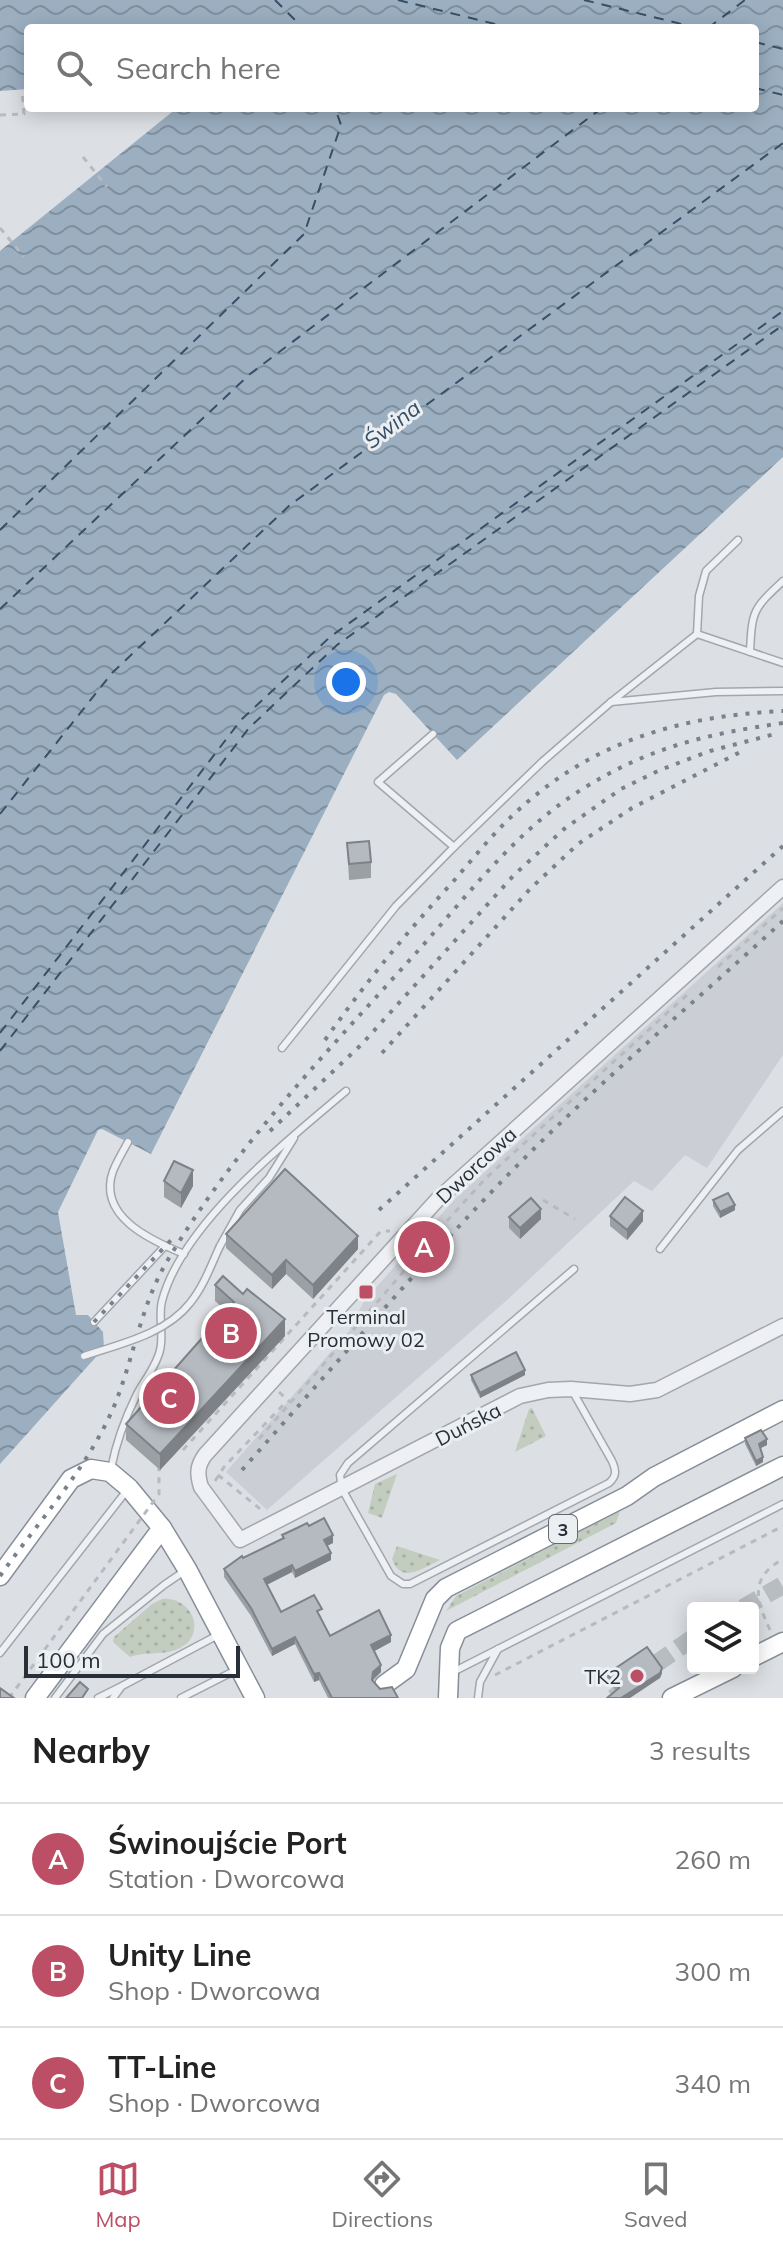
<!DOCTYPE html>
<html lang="en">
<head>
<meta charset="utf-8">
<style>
  :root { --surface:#fff; --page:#f2f2f2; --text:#222; --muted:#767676; --line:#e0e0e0; --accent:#bc4f65 }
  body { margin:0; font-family:Mulish,sans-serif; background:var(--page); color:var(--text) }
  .controls { position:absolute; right:24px; bottom:24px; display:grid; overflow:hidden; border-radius:8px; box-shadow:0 4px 20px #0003 }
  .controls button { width:72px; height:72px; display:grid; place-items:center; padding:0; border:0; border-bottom:2px solid var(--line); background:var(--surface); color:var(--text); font:40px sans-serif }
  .scale { position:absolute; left:24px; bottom:20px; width:216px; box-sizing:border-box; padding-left:8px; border:4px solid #282f39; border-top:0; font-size:22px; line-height:28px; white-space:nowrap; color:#282f39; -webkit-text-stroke:6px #ebeff2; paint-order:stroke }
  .you { position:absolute; left:346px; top:682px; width:28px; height:28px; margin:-20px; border:6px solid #fff; border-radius:50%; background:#1a73e8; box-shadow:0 0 0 12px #1a73e833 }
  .badge { display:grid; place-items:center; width:52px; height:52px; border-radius:50%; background:var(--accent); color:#fff; font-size:26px; font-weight:700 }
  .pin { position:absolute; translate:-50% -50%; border:4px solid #fff; box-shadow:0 2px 8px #0006 }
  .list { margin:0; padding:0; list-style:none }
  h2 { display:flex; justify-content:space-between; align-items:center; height:104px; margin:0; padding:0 32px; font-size:34px }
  h2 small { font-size:26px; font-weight:400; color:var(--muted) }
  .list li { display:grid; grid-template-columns:52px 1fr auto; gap:24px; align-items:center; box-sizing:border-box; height:112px; padding:0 32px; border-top:2px solid var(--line) }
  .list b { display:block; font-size:30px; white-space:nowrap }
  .list p { margin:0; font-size:26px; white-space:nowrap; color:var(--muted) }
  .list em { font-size:26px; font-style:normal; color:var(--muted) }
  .icon { flex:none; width:44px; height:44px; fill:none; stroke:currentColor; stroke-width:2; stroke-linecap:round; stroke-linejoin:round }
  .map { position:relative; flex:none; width:783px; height:1698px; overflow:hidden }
  .search { position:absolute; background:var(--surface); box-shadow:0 4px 20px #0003; left:24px; right:24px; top:24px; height:88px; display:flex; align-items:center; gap:20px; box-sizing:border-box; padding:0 28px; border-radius:8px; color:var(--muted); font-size:30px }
  .sheet { height:440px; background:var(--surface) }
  nav { display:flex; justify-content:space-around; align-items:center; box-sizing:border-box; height:112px; border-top:2px solid var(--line); background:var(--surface); font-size:22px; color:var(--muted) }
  nav a { display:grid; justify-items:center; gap:4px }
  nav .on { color:var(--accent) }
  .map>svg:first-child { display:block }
  .built { fill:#cbcfd5 }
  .green { fill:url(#green-dots) }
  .water { fill:url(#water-waves) }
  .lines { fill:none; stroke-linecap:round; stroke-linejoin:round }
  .ferry { stroke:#374f67; stroke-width:2; stroke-dasharray:10 8; stroke-linecap:butt }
  .primary-tunnel { stroke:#b8bdc2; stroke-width:18; stroke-dasharray:18 9; stroke-linecap:butt }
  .service-casing { stroke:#a2a7ad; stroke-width:9 }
  .tertiary-casing { stroke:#a2a7ad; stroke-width:17 }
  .trunk-casing { stroke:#868e99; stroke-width:21 }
  .path { stroke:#b7babf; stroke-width:3; stroke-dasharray:6 6; stroke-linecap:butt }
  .service { stroke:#eff0f3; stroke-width:6 }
  .tertiary { stroke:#eff0f3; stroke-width:14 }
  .trunk { stroke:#fff; stroke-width:18 }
  .rail { stroke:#78818c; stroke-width:4; stroke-dasharray:4 8; stroke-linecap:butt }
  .service-bridge-casing { stroke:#a2a7ad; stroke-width:9; stroke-linecap:butt }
  .path-bridge { stroke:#b7babf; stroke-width:3; stroke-dasharray:6 6; stroke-linecap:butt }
  .service-bridge { stroke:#eff0f3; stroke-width:6 }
  .wall { fill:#9ba0a5 }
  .shaded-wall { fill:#7e8286 }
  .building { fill:#b4bac0; stroke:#7e8286; stroke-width:2 }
  .poi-dot { fill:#bc4f65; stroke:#ebeff2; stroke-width:3 }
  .labels { text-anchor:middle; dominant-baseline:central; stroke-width:6; stroke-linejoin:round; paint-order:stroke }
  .shield { fill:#ebeff2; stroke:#626970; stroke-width:2 }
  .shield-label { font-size:18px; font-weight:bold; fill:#282f39 }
  .street-label { font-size:20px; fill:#282f39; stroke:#ebeff2 }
  .poi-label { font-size:20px; fill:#282f39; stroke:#ebeff2 }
  .water-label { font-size:22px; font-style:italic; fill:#374f67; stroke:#ebeff2 }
</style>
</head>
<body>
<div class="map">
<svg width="783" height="1698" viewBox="0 0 783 1698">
  <defs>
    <pattern id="green-dots" width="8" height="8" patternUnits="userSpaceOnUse" patternTransform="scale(2)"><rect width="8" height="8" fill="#c3cdbf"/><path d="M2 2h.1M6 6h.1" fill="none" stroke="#a8b0a5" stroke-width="1.8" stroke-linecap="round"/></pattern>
    <pattern id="water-waves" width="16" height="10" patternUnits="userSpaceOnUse" patternTransform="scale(2)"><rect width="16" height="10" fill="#9bafc1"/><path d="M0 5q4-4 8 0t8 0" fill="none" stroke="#7e8f9e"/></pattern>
  </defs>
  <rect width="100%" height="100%" fill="#dce0e4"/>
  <path class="built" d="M783,903V1055L707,1168L685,1155L652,1191L634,1181L506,1301L267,1510L226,1472L349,1331L364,1301L455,1199Z"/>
  <g class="green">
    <path d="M532,1408L546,1436L515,1452L529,1409Z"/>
    <path d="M397,1474L382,1518L368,1513L375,1484Z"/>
    <path d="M620,1511L616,1523L446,1611L456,1596Z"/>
    <path d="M397,1546L440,1560C423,1568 401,1585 392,1559Z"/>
    <path d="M162,1599C192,1596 208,1634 180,1648C165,1656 145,1651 130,1657L113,1642L114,1637L152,1604Z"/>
  </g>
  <path class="water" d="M0,0H783V457L457,760L396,694L389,692L384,695L151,1154L102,1129L98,1130L58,1212L76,1315H88L103,1332L104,1348L0,1464V251L177,108H755V28H28V89L0,91Z"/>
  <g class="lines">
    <g class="ferry">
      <path d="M275,0L303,28"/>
      <path d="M398,0L511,28"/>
      <path d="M584,0L698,28"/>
      <path d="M708,28L745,0"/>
      <path d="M755,42L783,49"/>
      <path d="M755,88L783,95"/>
      <path d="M0,530L304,234L341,125L335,108"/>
      <path d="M0,609L250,374L602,108"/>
      <path d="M0,814L112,673L290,505L783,143"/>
      <path d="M0,1033L241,720L330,637L783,311"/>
      <path d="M0,1051L249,728L337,645L783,325"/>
    </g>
    <g class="primary-tunnel">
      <path d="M743,1608L783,1585"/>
      <path d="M614,1698L650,1668L693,1638"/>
    </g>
    <g class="service-casing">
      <g id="service">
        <path d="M697,634L699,596L706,571L738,540"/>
        <path d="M750,652C752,610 753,609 783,581"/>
        <path d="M611,702L716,692L783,691"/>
        <path d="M433,734L378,782L454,847"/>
        <path d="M282,1048L396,906L454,847L542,762L611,702L697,634L783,663"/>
        <path d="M128,1142C123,1151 117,1161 113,1171C97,1216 150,1240 184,1254"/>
        <path d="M220,1246L240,1210L269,1178L294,1138"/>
        <path d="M660,1249L738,1150L783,1111"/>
        <path d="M94,1322L165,1246"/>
        <path d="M573,1392L612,1461C616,1470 617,1476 609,1483L410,1584H403L391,1576L342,1489L340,1475L348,1463L574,1269"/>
        <path d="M111,1469C116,1443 125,1418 137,1394C144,1381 157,1365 160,1350C164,1335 158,1317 162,1301C182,1224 286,1142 346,1091"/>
        <path d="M0,1653L128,1489"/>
        <path d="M451,1673L783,1504"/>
        <path d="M55,1698L103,1634L164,1585L186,1570"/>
        <path d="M98,1698L120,1687"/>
        <path d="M113,1698L122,1686L218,1635"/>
        <path d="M181,1698L238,1669"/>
        <path d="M478,1698L480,1682L498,1649"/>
      </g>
    </g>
    <g class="tertiary-casing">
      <path id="tertiary" d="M783,887L438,1199L205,1455C197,1466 197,1474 201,1487L240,1540L520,1396L548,1390L571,1389L630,1394L657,1390L783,1326"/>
    </g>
    <g class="trunk-casing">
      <g id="trunk">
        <path d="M162,1528L187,1569L255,1698"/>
        <path d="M0,1576L71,1479L91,1469L110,1472L129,1488L162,1528L35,1698"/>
        <path d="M753,1657L783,1642"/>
        <path d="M384,1685L406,1669L435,1599L446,1588L627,1496L654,1477L783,1410"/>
        <path d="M448,1698L450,1648L457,1631L783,1466"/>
        <path d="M672,1698L733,1668"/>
      </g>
    </g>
    <g class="path">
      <path d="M0,115L24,114L22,91"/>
      <path d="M83,157L107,187"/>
      <path d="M0,228L24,257"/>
      <path d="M718,967L783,908"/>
      <path d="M543,1200L575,1219"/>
      <path d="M279,1392L290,1402"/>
      <path d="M259,1439L404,1271L406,1266L486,1178L688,994"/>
      <path d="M183,1450L381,1231H390"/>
      <path d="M218,1475L264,1512"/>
      <path d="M215,1481L224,1467L284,1404L287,1406"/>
      <path d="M770,1630C756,1600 749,1578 783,1559"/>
      <path d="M495,1675L783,1526"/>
    </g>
    <use href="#service" class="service"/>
    <use href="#tertiary" class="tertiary"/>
    <use href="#trunk" class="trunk"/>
    <g class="rail">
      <path d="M325,1040C364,985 405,934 451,884C471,861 490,837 512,816C589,742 679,716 783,711"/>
      <path d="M382,1053L530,889L578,844L632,808L746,749"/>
      <path d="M270,1131L362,1044L514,875L564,829L621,789L660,770L710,751L775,734"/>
      <path d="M379,1210L783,846"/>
      <path d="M94,1322L173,1238"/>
      <path d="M242,1470C328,1373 412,1274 502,1181C591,1089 689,1007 783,921"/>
      <path d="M0,1576C38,1522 85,1471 112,1411C133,1363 139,1310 166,1263C234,1148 327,1052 416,953C468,895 517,829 584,788C650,747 707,734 783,723"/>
    </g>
    <g class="service-bridge-casing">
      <path id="service-bridge" d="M84,1356C120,1344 166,1334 190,1303C204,1286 211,1265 220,1246"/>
    </g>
    <path class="path-bridge" d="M9,1698L159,1494V1467"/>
    <use href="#service-bridge" class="service-bridge"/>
  </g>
  <g class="wall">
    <path d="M347,843L371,862V878L349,880Z"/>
    <path d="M164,1181L193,1186L181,1208L164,1197Z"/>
    <path d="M713,1200L735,1210L720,1218L713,1206Z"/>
    <path d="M610,1216L643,1221L627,1240L610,1226Z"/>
    <path d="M509,1217L541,1219L520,1239L509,1228Z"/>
    <path d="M226,1234L358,1249L313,1299L286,1274L272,1289L226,1248Z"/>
    <path d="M215,1285L285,1336L160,1470L126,1440V1424L226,1311L215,1301Z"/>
    <path d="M471,1375H525L480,1398L471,1380Z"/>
    <path d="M745,1438L767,1445L760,1448L763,1462L756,1466L745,1444Z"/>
    <path d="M309,1526L333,1543L327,1546L331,1560L295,1578L292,1572L267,1585L281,1612L322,1616L320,1617L330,1636L391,1642L374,1651L381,1672L373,1681L380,1689L398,1698H328L319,1680L314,1682L295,1644L272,1656L251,1616L224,1577V1569L282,1539V1535Z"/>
    <path d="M662,1673L660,1678L616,1691L607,1680V1674Z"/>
  </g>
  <g class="shaded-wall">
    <path d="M193,1170V1186L181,1208V1193Z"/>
    <path d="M735,1205V1210L720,1218V1212Z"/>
    <path d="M541,1209V1219L520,1239V1228Z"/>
    <path d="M643,1211V1221L627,1240V1230Z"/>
    <path d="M358,1236V1249L313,1299V1285Z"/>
    <path d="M286,1260V1274L272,1289V1275Z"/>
    <path d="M285,1319V1336L160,1470V1454Z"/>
    <path d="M525,1370V1375L480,1398V1393Z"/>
    <path d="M767,1439V1445L759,1449V1444Z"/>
    <path d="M763,1457V1462L756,1466V1461Z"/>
    <path d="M333,1535V1543L324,1547V1540Z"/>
    <path d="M331,1553V1560L295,1578V1571Z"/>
    <path d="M292,1565V1572L264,1586V1579Z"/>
    <path d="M391,1635V1642L371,1653V1645Z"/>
    <path d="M295,1637V1644L272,1656V1649Z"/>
    <path d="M381,1665V1672L373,1679L372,1687L373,1672Z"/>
    <path d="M662,1668V1673L660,1678L630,1698H621Z"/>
    <path d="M319,1673V1680L314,1682V1674Z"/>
  </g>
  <g class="building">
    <path d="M369,841L371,862L349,864L347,843Z"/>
    <path d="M174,1161L193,1170L181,1193L164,1181Z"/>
    <path d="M285,1169L358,1236L313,1285L286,1260L272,1275L226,1234Z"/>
    <path d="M728,1193L735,1205L720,1212L713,1200Z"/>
    <path d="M625,1197L643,1211L627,1230L610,1216Z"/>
    <path d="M531,1198L541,1209L520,1228L509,1217Z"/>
    <path d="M223,1276L243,1294L247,1289L285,1319L160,1454L126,1424L234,1302L215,1285Z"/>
    <path d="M516,1352L525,1370L480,1393L471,1375Z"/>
    <path d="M761,1430L767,1439L759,1444L763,1457L756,1461L745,1438Z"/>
    <path d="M324,1518L333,1535L324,1540L331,1553L295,1571L292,1565L264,1579L281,1612L314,1595L322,1609L317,1611L330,1636L379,1610L391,1635L371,1645L381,1665L373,1672L372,1680L380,1689L392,1687L398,1698H332L319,1673L314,1674L295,1637L272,1649L251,1608L224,1569L242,1556L243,1558L284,1538L282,1535L297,1528L307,1523L309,1526Z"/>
    <path d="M647,1647L662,1668L660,1673L621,1698H607L619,1688L607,1674Z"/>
    <path d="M80,1682L88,1689L82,1698H66Z"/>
    <path d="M0,1688L14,1698H0Z"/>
  </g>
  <g class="poi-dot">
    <rect x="358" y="1284" width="16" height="16" rx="4"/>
    <circle cx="637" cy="1676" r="8"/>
  </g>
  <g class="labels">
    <rect class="shield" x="549" y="1515" width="28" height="28" rx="6"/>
    <g class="shield-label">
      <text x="563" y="1529">3</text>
    </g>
    <g class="street-label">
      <text transform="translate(476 1165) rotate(-43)">Dworcowa</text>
      <text transform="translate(468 1424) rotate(-27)">Duńska</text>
    </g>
    <g class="poi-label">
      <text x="366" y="1316">Terminal<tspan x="366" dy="23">Promowy 02</tspan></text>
      <text x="621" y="1676" text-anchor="end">TK2</text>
    </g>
    <g class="water-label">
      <text transform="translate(392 424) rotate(-37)">Świna</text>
    </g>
  </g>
</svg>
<div class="controls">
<button><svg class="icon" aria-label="layers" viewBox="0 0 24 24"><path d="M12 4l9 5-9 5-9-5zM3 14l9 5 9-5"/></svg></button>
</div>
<div class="scale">100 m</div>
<div class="you"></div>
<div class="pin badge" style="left:424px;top:1247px">A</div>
<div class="pin badge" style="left:231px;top:1333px">B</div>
<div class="pin badge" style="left:169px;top:1398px">C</div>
<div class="search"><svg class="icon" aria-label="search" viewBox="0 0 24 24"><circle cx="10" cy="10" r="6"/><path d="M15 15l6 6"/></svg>Search here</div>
</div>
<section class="sheet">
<h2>Nearby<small>3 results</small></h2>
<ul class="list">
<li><span class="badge">A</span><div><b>Świnoujście Port</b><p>Station · Dworcowa</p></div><em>260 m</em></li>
<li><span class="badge">B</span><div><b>Unity Line</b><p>Shop · Dworcowa</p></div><em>300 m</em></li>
<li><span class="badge">C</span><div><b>TT-Line</b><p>Shop · Dworcowa</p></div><em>340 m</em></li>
</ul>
</section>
<nav>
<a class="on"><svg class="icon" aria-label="map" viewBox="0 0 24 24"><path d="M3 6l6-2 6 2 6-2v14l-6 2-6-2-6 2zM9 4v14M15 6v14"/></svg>Map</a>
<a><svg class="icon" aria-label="directions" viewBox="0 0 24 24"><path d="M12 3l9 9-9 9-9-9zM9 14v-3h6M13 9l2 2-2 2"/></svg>Directions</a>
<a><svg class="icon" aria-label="saved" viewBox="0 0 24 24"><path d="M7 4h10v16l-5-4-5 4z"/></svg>Saved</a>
</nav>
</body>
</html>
